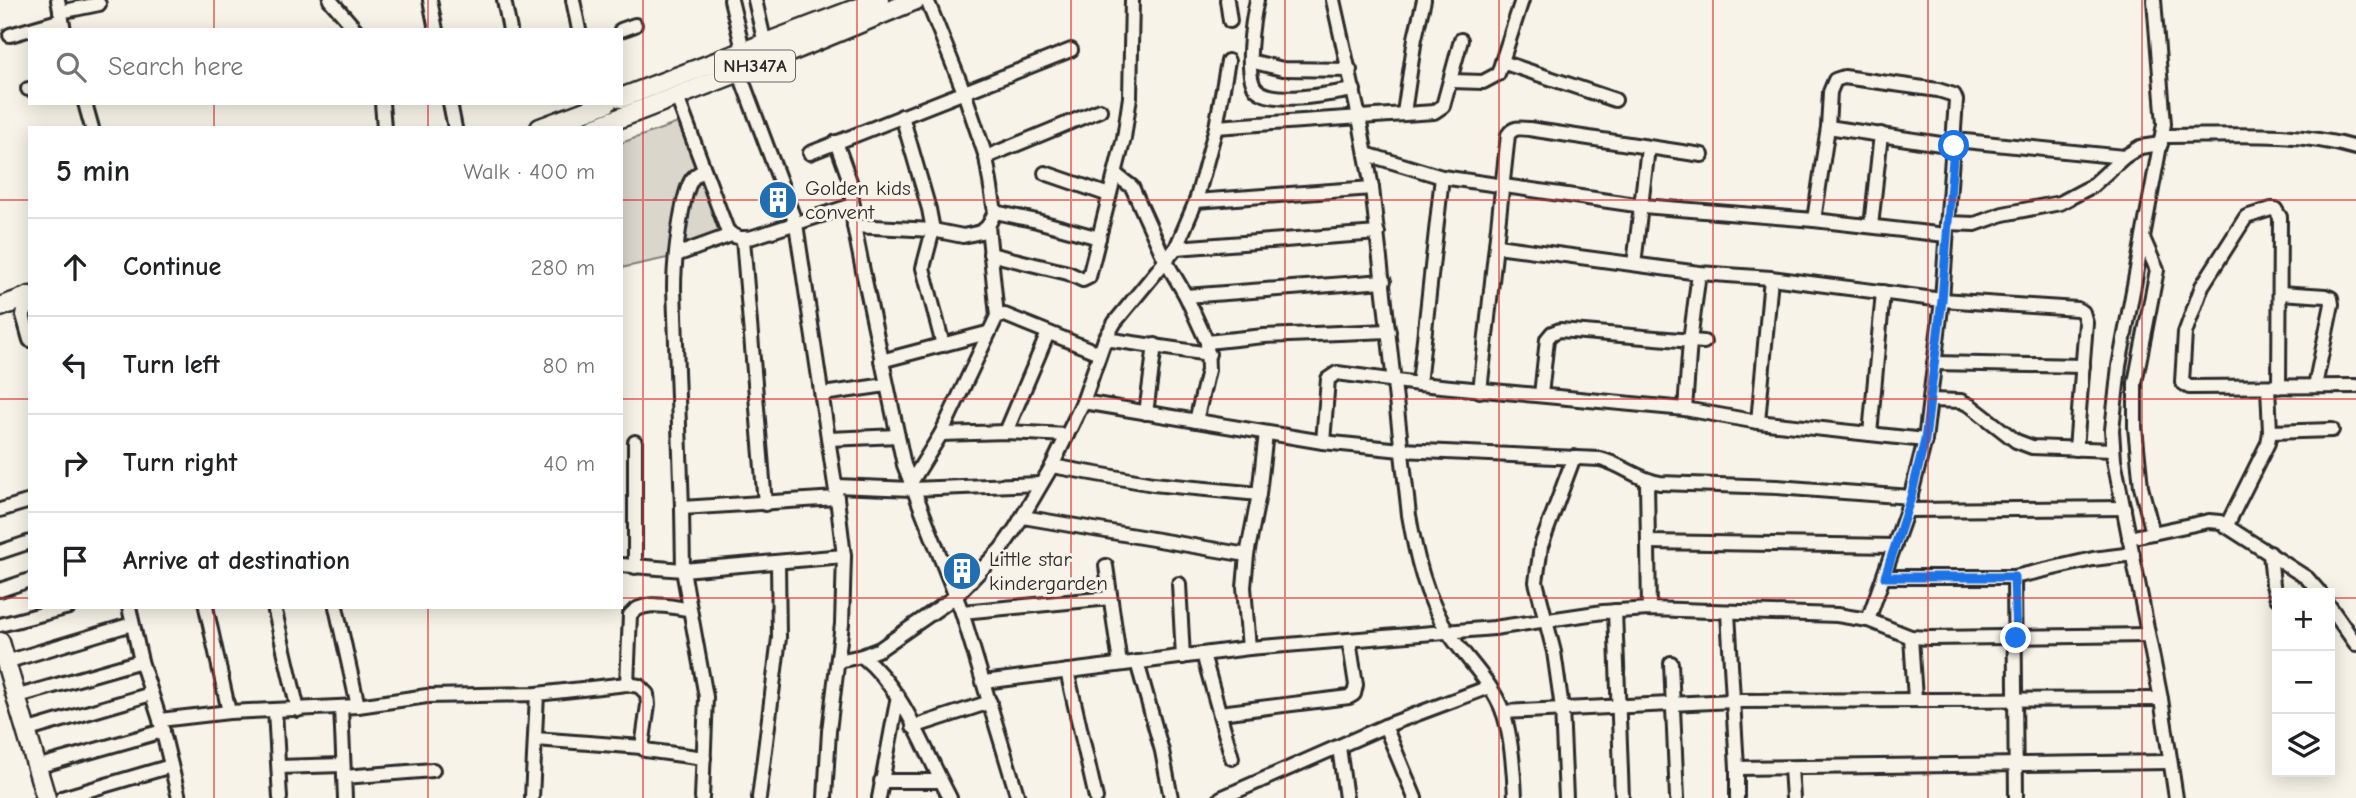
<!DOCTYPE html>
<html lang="en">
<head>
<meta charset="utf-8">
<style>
  :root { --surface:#fff; --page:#f6f6f6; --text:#202124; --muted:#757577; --line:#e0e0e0 }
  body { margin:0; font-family:"Comic Neue",sans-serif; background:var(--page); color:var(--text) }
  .controls { position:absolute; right:21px; bottom:21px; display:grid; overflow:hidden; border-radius:0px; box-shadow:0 4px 18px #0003 }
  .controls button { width:63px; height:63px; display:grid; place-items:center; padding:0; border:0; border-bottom:2px solid var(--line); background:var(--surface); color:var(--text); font:35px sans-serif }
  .stop { position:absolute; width:21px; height:21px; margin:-16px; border:5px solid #1a73e8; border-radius:50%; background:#fff }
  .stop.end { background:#1a73e8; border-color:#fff; box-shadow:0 2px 7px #0008 }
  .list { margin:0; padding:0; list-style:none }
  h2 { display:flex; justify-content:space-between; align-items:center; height:91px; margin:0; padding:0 28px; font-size:30px }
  h2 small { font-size:23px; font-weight:400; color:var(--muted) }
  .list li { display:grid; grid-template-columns:46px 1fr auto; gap:21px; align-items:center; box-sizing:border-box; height:98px; padding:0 28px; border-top:2px solid var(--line) }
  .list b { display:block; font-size:26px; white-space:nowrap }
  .list em { font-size:23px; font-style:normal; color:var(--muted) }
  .icon { flex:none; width:38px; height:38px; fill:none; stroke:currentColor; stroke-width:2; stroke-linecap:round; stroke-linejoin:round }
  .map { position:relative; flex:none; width:2356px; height:798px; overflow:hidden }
  .search { position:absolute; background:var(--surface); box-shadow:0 4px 18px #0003; left:28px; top:28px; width:595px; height:77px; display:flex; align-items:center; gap:18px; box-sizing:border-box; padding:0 24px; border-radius:0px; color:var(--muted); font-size:26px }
  .panel { position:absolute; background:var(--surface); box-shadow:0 4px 18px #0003; left:28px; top:126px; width:595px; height:483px; border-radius:0px }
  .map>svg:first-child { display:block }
  .green { fill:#dad6cc; stroke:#82807c; stroke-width:2 }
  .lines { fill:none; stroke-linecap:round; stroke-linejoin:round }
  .minor-casing { stroke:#2b2b2b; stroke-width:18 }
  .highway-casing { stroke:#2b2b2b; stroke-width:23 }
  .minor { stroke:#f7f3e8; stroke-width:12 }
  .highway { stroke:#f7f3e8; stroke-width:18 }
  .route { stroke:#1a73e8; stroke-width:9 }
  .grid { fill:none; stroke:#d62828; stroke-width:2; stroke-opacity:0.55 }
  .labels { text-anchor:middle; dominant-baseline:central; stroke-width:6; stroke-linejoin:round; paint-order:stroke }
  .shield { fill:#f7f3e8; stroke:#686764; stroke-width:2 }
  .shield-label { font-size:19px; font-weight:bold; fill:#2b2b2b }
  .poi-label { font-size:21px; fill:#2b2b2b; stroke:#f7f3e8; text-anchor:start }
</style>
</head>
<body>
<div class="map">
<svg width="2356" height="798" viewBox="0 0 2356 798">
  <rect width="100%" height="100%" fill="#f7f3e8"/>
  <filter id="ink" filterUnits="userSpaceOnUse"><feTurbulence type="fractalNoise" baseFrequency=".0143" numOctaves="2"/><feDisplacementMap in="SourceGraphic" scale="14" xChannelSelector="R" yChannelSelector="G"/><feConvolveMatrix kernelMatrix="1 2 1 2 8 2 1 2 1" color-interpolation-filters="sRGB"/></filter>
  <g filter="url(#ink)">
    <path class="green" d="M678,123L723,233L667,258L621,268V143Z"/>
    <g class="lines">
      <g class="minor-casing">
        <g id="minor">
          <path d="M58,0L64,30"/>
          <path d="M330,0L356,30"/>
          <path d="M430,0L436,30"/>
          <path d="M504,0L510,30"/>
          <path d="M573,0L579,30"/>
          <path d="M731,0L745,58"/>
          <path d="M755,0L765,44"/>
          <path d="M1227,0L1230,21"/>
          <path d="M1257,0C1253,17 1243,78 1257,90C1275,106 1332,93 1354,90"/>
          <path d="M1333,0L1359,117L1372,188L1409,515C1416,556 1425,596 1448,632C1465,658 1492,682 1503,712C1512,737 1514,772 1515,798"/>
          <path d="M2154,0L2164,124L2119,366L2112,430L2114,460L2161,699L2176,798"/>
          <path d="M60,12L99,4"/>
          <path d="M621,30L635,25"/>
          <path d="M10,35L62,20"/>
          <path d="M1250,61L1283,69L1350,70"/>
          <path d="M1502,62L1615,100"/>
          <path d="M739,72L796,224L837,498L844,556L842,624L829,731L825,798"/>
          <path d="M1451,81L1483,82L1498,74L1522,0"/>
          <path d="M28,89H30"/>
          <path d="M677,97L727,230C735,239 742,239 753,237L853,205"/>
          <path d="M85,103L92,128"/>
          <path d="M382,103L384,128"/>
          <path d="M450,103L455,128"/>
          <path d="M1404,113L1415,38L1424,0"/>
          <path d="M902,116L929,209L933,230L923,268L943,345"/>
          <path d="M1216,127L1434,112L1443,106L1461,40"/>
          <path d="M1828,127L1954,146"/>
          <path d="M2162,136C2226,136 2295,130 2356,148"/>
          <path d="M1955,140L2124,157"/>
          <path d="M836,142L851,184L854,226L863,271L904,465L962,612L1018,798"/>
          <path d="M810,153L1071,50"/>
          <path d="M1366,154L1442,177L1643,206L1814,220L1946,235"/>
          <path d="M986,157L1100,110"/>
          <path d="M1045,173L1109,195"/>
          <path d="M1115,174L1132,187L1165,260L1186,296L1207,342L1208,370L1196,421"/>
          <path d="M1196,201L1372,188"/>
          <path d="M995,212L1037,221L1099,238"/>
          <path d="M1814,220L1828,127L1830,92L1835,80L1844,77L1938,90L1954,95L1956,100L1942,300L1925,440L1907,510L1868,620"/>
          <path d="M1947,223L1975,224L2003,214L2060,203L2092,186L2124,157L2140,147L2161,144"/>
          <path d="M854,226L933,230L963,236L981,232L988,226L995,212L986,157L964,92L927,0"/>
          <path d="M988,226L997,316"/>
          <path d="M1871,226L1881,134"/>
          <path d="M2143,238L2157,270L2135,383V427L2141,487L2153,533"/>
          <path d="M743,239L765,504"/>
          <path d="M1497,246L1699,273L1771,278L1942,300L2077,309L2083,312L2086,323L2076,449"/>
          <path d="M1176,248L1378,233"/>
          <path d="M990,254L1068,273L1083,280L1089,277L1124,138L1130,97L1132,0"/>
          <path d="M676,255L731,235"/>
          <path d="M1634,264L1648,148"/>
          <path d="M2280,293L2326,296L2331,298L2332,304L2315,386"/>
          <path d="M1186,296L1384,281"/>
          <path d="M30,307L24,311L23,315L30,340"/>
          <path d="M1105,339L1209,354"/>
          <path d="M1207,342L1264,336L1389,331"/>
          <path d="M881,361L987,333"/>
          <path d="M1934,363L2083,366"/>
          <path d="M1419,384L1442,177"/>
          <path d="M2279,387L2280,217L2275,209H2271L2246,217L2202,286L2185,333L2182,382L2189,387L2356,386"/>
          <path d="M1480,391L1508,135C1513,127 1520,128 1529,129L1702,155"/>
          <path d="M823,394L886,385"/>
          <path d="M1541,395L1547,339L1552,333L1560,330L1704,342"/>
          <path d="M1930,400L1961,401L1971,406L2016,441L2032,447L2113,450"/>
          <path d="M1083,402L1323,442L1401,450L1600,459C1622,464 1638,480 1660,483L1777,487L1911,497"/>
          <path d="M1685,409L1690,341L1699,273"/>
          <path d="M1146,413L1155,345"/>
          <path d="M1758,422L1771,278"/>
          <path d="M1006,432L1048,333"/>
          <path d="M2270,432L2332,430"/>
          <path d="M941,434L1006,432L1067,435"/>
          <path d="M1870,434L1883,292"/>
          <path d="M829,439L898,436"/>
          <path d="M635,442V567"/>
          <path d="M1323,442L1328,379L1337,373L1419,384L1685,409L1758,422L1925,440"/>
          <path d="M1052,466L1153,484L1259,494"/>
          <path d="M1647,481L1649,609"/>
          <path d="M910,484L941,434L997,316L1005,315L1099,353"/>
          <path d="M836,486L912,489L1040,484"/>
          <path d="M682,508L837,498"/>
          <path d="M0,510L30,501"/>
          <path d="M1907,510L2124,508"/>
          <path d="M1023,517L1247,555"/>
          <path d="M2227,525L2268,443L2270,432L2268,387"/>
          <path d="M2129,538L2209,521L2220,522L2307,578L2320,593"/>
          <path d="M1648,542L1895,546"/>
          <path d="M0,552L30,542"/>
          <path d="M2270,553L2273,585L2277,598"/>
          <path d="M621,565L683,570L844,556"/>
          <path d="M1106,566L1120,664"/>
          <path d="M1885,577H2014L2093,559L2133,554"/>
          <path d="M2014,577L2016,798"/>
          <path d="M1179,584L1183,657"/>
          <path d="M0,590L30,580"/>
          <path d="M129,607L141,661L160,720L179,798"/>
          <path d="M206,607L229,712"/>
          <path d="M274,607L298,710"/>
          <path d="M336,607L358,706"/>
          <path d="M2330,607L2356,644"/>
          <path d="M1615,611L1622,798"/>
          <path d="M962,612L1110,598"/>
          <path d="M1728,613L1737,768V798"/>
          <path d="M0,625L69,607"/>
          <path d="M1911,637L1915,699"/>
          <path d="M1249,648L1244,587L1247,555L1259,494L1266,433"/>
          <path d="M1203,654L1232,758"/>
          <path d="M862,656C905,691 924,750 950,798"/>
          <path d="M838,661L862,656L880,649L956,596L1001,549L1015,529L1052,466L1083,402L1105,339L1115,322L1176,248L1196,201L1216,127L1228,61"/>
          <path d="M6,662L132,624"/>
          <path d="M1137,662L1162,751L1171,798"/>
          <path d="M1671,663L1677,798"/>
          <path d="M1067,671L1096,798"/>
          <path d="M984,682L1249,648L1494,628L1603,612L1649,609L1837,615L1868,620L1911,637L1930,638L2148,635"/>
          <path d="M627,684L630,615C643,599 670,607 688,609"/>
          <path d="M15,697L141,661"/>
          <path d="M341,707L345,798"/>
          <path d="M275,710L280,798"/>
          <path d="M1503,712L1733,701L2161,699"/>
          <path d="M1220,713L1349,697L1354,694L1356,685L1349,640"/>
          <path d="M160,720L229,712L358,706L427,696L537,694L627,684L639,686L647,694L648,705L642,747L645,750L704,758"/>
          <path d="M1385,726L1415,798"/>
          <path d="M913,727L990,702"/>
          <path d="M25,731L151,694"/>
          <path d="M535,739L642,747"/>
          <path d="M1339,747L1346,798"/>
          <path d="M36,767L163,731"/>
          <path d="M279,767L342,765"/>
          <path d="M1737,768L2169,762"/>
          <path d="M1791,768L1793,798"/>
          <path d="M344,777L433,770"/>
          <path d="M881,781H941"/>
          <path d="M62,798L171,766"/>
          <path d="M532,798L537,694"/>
          <path d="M702,798L706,697L683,570L682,508L674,288C674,263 680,207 689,185C692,177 697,174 704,170"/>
          <path d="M759,798L779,638L778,563"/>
          <path d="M879,798L898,696"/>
          <path d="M1221,798L1385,726L1489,687"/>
          <path d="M1566,798L1562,708L1554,652L1536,582L1541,546L1574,457"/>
        </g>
      </g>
      <g class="highway-casing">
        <g id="highway">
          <path d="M621,98L879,0"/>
          <path d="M540,128L607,103"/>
          <path d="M594,128L768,61L916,0"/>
          <path d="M0,307L30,296"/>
          <path d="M0,642L46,798"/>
        </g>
      </g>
      <use href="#minor" class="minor"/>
      <use href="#highway" class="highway"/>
    </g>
  </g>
  <g class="lines" filter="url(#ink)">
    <path class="route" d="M1954,146L1942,300L1925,440L1911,497L1885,577H2014L2016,638"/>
  </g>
  <path class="grid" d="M214,0V30M428,0V30M643,0V798M857,0V798M1071,0V798M1285,0V798M1499,0V798M1713,0V798M1928,0V798M2142,0V798M214,103V128M428,103V128M0,200H30M621,200H2356M0,399H30M621,399H2356M0,598H30M621,598H2277M2330,598H2356M214,607V798M428,607V798"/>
  <defs>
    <g id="building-disc" transform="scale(2.0125)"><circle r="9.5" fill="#1f6fb2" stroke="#f7f3e8"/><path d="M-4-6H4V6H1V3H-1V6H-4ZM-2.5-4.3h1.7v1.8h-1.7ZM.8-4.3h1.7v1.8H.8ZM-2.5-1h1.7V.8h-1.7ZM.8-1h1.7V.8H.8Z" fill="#fff"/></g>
  </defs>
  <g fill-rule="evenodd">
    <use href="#building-disc" x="778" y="200"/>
    <use href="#building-disc" x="962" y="571"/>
  </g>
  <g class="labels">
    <rect class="shield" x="715" y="50.5" width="80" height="31" rx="5"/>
    <g class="shield-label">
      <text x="755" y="66">NH347A</text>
    </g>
    <g class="poi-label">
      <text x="805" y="188">Golden kids<tspan x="805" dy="24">convent</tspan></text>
      <text x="989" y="559">Little star<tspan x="989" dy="24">kindergarden</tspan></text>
    </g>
  </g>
</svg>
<div class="controls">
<button>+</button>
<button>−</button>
<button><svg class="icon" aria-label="layers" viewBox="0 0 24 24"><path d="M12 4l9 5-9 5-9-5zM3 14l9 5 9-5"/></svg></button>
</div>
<div class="stop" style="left:1954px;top:146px"></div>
<div class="stop end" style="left:2016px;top:638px"></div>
<div class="search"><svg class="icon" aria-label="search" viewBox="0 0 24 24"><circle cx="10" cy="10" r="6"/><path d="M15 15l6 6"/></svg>Search here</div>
<section class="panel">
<h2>5 min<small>Walk · 400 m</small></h2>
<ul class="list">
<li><svg class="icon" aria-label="ahead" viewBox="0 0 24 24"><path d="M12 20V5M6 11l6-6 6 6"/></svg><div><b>Continue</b></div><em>280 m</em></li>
<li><svg class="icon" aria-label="left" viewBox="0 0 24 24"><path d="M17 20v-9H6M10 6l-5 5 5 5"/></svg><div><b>Turn left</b></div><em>80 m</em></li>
<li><svg class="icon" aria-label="right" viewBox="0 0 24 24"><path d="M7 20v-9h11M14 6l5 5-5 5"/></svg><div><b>Turn right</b></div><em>40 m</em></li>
<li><svg class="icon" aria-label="arrive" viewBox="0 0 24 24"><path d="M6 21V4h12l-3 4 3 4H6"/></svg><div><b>Arrive at destination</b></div></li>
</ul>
</section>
</div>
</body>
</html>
